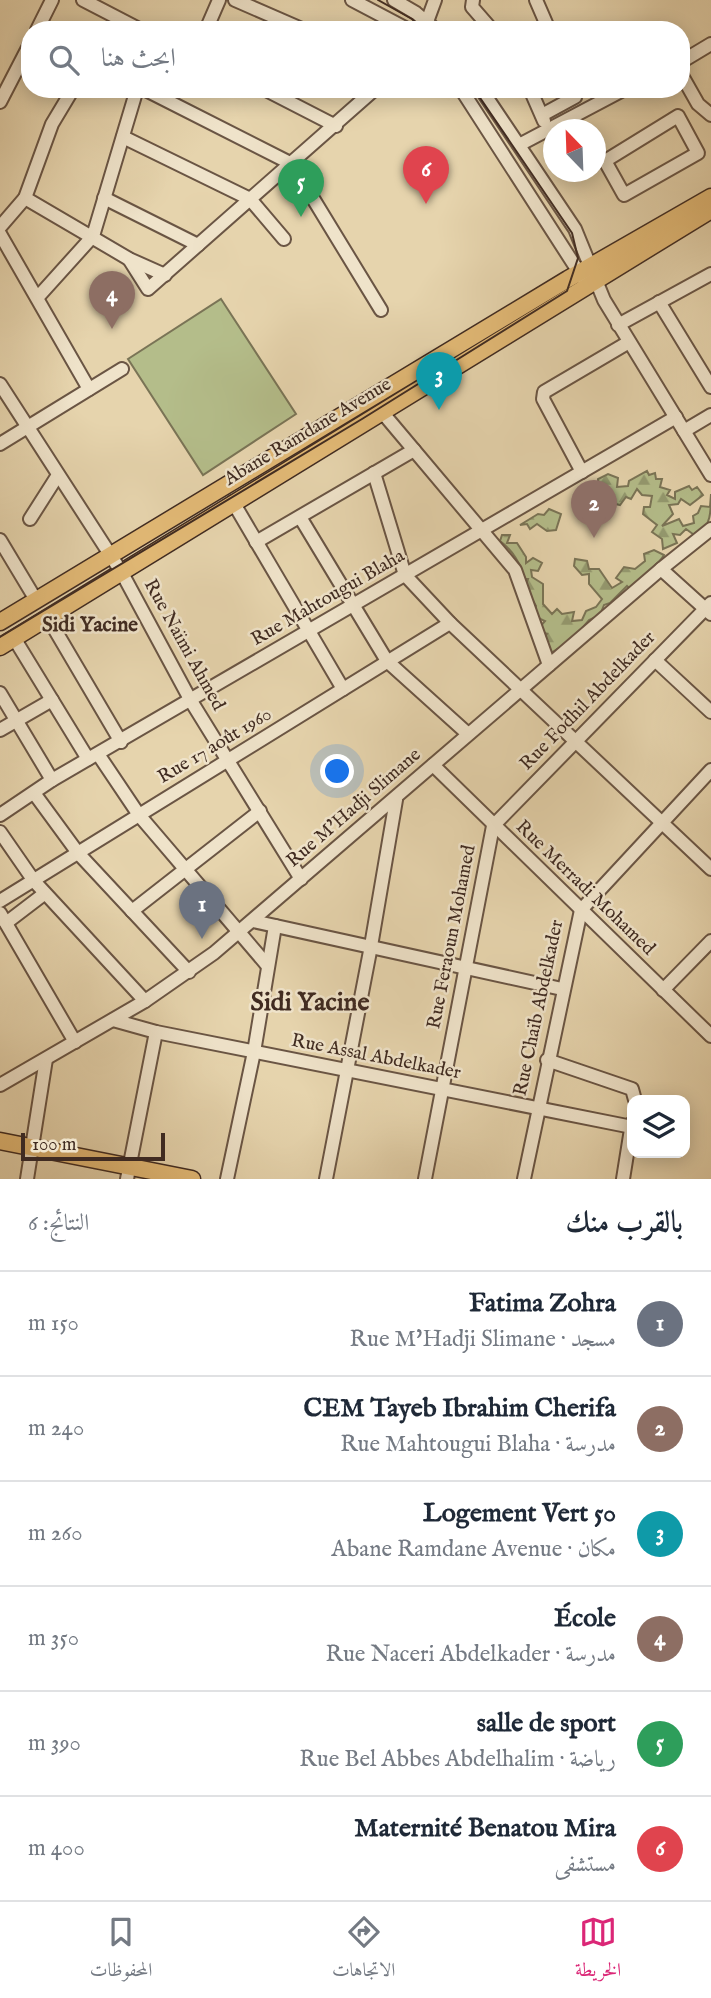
<!DOCTYPE html>
<html lang="ar">
<head>
<meta charset="utf-8">
<style>
  :root { --surface:#fff; --page:#f6f6f7; --text:#1f2937; --muted:#747a83; --line:#e0e1e3; --accent:#db2777 }
  body { margin:0; font-family:"IM FELL English",Amiri,serif; background:var(--page); color:var(--text); direction:rtl }
  .controls { position:absolute; right:21px; bottom:21px; display:grid; overflow:hidden; border-radius:14px; box-shadow:0 4px 18px #0003 }
  .controls button { width:63px; height:63px; display:grid; place-items:center; padding:0; border:0; border-bottom:2px solid var(--line); background:var(--surface); color:var(--text); font:35px sans-serif }
  .compass { position:absolute; left:543px; top:119px; width:63px; height:63px; border-radius:50%; background:var(--surface); box-shadow:0 4px 18px #0003; rotate:337deg }
  .scale { position:absolute; left:21px; bottom:18px; width:144px; box-sizing:border-box; padding-left:7px; border:4px solid #402b21; border-top:0; font-size:19px; line-height:24px; white-space:nowrap; color:#402b21; -webkit-text-stroke:5px #efe3ca; paint-order:stroke }
  .you { position:absolute; left:338px; top:772px; width:24px; height:24px; margin:-18px; border:5px solid #fff; border-radius:50%; background:#1a73e8; box-shadow:0 0 0 10px #1a73e833 }
  .badge { display:grid; place-items:center; width:46px; height:46px; border-radius:50%; background:var(--accent); color:#fff; font-size:23px; font-weight:700 }
  .pin { position:absolute; translate:-50% -58px; filter:drop-shadow(0 2px 4px #0008) }
  .pin::after { content:''; position:absolute; top:37px; width:24px; height:21px; background:inherit; clip-path:polygon(0 0,100% 0,50% 100%) }
  .list { margin:0; padding:0; list-style:none }
  h2 { display:flex; justify-content:space-between; align-items:center; height:91px; margin:0; padding:0 28px; font-size:30px }
  h2 small { font-size:23px; font-weight:400; color:var(--muted) }
  .list li { display:grid; grid-template-columns:46px 1fr auto; gap:21px; align-items:center; box-sizing:border-box; height:105px; padding:0 28px; border-top:2px solid var(--line) }
  .list b { display:block; font-size:26px; white-space:nowrap }
  .list p { margin:0; font-size:23px; white-space:nowrap; color:var(--muted) }
  .list em { font-size:23px; font-style:normal; color:var(--muted) }
  .icon { flex:none; width:38px; height:38px; fill:none; stroke:currentColor; stroke-width:2; stroke-linecap:round; stroke-linejoin:round }
  .map { position:relative; flex:none; width:711px; height:1179px; overflow:hidden; direction:ltr }
  .search { position:absolute; background:var(--surface); box-shadow:0 4px 18px #0003; left:21px; right:21px; top:21px; height:77px; display:flex; align-items:center; gap:18px; box-sizing:border-box; padding:0 24px; border-radius:28px; color:var(--muted); font-size:26px }
  .sheet { height:721px; background:var(--surface) }
  nav { display:flex; justify-content:space-around; align-items:center; box-sizing:border-box; height:98px; border-top:2px solid var(--line); background:var(--surface); font-size:19px; color:var(--muted) }
  nav a { display:grid; justify-items:center; gap:4px }
  nav .on { color:var(--accent) }
  .map>svg:first-child { display:block }
  .forest { fill:url(#forest-firs); stroke:#7a7456; stroke-width:2 }
  .garden { fill:#b4bd8a; stroke:#7a7456; stroke-width:2 }
  .lines { fill:none; stroke-linecap:round; stroke-linejoin:round }
  .minor-casing { stroke:#6a5544; stroke-width:16 }
  .major-casing { stroke:#402b21; stroke-width:19 }
  .minor { stroke:#efe3ca; stroke-width:12 }
  .major { stroke:#e3ba76; stroke-width:16 }
  .tram { stroke:#402b21; stroke-width:2 }
  .labels { text-anchor:middle; dominant-baseline:central; stroke-width:5; stroke-linejoin:round; paint-order:stroke }
  .street-label { font-size:19px; fill:#402b21; stroke:#efe3ca }
  .neighbourhood-label { font-size:21px; font-weight:bold; fill:#402b21; stroke:#efe3ca }
  .district-label { font-size:26px; font-weight:bold; fill:#402b21; stroke:#efe3ca }
</style>
</head>
<body>
<div class="map">
<svg width="711" height="1179" viewBox="0 0 711 1179">
  <defs>
    <pattern id="forest-firs" width="22" height="20" patternUnits="userSpaceOnUse" patternTransform="scale(1.75)"><rect width="22" height="20" fill="#b4bd8a"/><path d="M5 1l3.5 6h-7zM16 11l3.5 6h-7z" fill="#949a70"/></pattern>
  </defs>
  <rect width="100%" height="100%" fill="#e6d4ad"/>
  <filter id="stains"><feTurbulence type="fractalNoise" baseFrequency=".00286" numOctaves="4"/><feColorMatrix values="0 0 0 0 .2 0 0 0 0 .09 0 0 0 0 .02 0 0 0 .5 -.17"/></filter>
  <radialGradient id="worn" r=".72"><stop offset=".6" stop-color="#630" stop-opacity="0"/><stop offset="1" stop-color="#630" stop-opacity=".3"/></radialGradient>
  <g class="forest">
    <path d="M647,471L649,475L655,473L656,479H662L660,487L670,490L667,495L675,499V492L689,486L692,490L697,487L703,495L690,505L681,499L678,504L669,505L673,514L662,526L679,519L683,526L694,523L693,516L698,513L701,506L710,507L711,494C711,512 711,525 697,537L686,529L680,535L673,534L677,543L663,549L662,539L652,532L657,525L643,514L644,507H650L652,496L642,495L637,489L631,499L626,497L620,505L608,502L613,499L611,494L599,491L598,479L608,474L618,478L617,487L628,486L629,481Z"/>
    <path d="M549,509L561,514L556,530L547,531L537,524L530,529L527,524L520,525L538,514L544,515Z"/>
    <path d="M502,535H510L507,543H517L526,557V563L533,558L542,563L538,571L531,570L532,577L543,584V604L552,614L557,609L562,614L574,612L572,621L582,620L586,611L596,607L602,599L589,584V574L582,575L574,566L575,559L587,561L589,569H599L612,588L622,582L616,578L624,567L635,569L645,561L644,554L654,550L664,555C661,561 636,586 630,589L627,586L610,603L604,605L600,615L589,620L573,639L551,653L543,637L547,634L538,629L545,621L534,616L536,606L525,587L528,579H523C523,565 511,549 500,541Z"/>
  </g>
  <path class="garden" d="M221,299L296,414L203,475L128,359Z"/>
  <g class="lines">
    <g class="minor-casing">
      <g id="minor">
        <path d="M83,0L141,30"/>
        <path d="M235,0L304,30"/>
        <path d="M352,0L409,30"/>
        <path d="M394,0L416,13L436,30"/>
        <path d="M473,0L472,7L492,30"/>
        <path d="M536,0L549,30"/>
        <path d="M37,30L52,0"/>
        <path d="M206,30L219,0"/>
        <path d="M424,30L435,0"/>
        <path d="M681,62L711,44"/>
        <path d="M681,74L698,104L711,115"/>
        <path d="M144,89L292,164L381,310"/>
        <path d="M264,89L336,126"/>
        <path d="M461,89L584,280"/>
        <path d="M481,89L575,229L604,300L711,475"/>
        <path d="M530,89L544,121"/>
        <path d="M0,102L30,44"/>
        <path d="M542,115L575,97L574,89"/>
        <path d="M678,116L698,153L624,195L605,161Z"/>
        <path d="M123,137L250,199L284,239"/>
        <path d="M519,145L625,89"/>
        <path d="M25,198L129,259L165,275"/>
        <path d="M104,198L198,245"/>
        <path d="M0,227L25,198L52,124L73,89"/>
        <path d="M0,234L89,389"/>
        <path d="M129,259L148,289L375,89"/>
        <path d="M38,297L93,236L137,89"/>
        <path d="M659,302L711,387"/>
        <path d="M618,325L711,274"/>
        <path d="M0,384L122,573L191,701L301,879"/>
        <path d="M382,412L515,570L549,665"/>
        <path d="M684,431L711,415"/>
        <path d="M0,444L122,369"/>
        <path d="M582,472L543,399L544,392L629,342"/>
        <path d="M374,473L405,575L450,623L711,869"/>
        <path d="M233,502L343,689"/>
        <path d="M300,517L387,661L468,734"/>
        <path d="M30,519L58,475"/>
        <path d="M0,540L36,600"/>
        <path d="M256,542L414,450"/>
        <path d="M661,569L711,614"/>
        <path d="M48,618L121,742"/>
        <path d="M14,638L88,759"/>
        <path d="M655,660L711,712"/>
        <path d="M0,693L52,780"/>
        <path d="M0,730L52,700"/>
        <path d="M98,754L139,815L267,965"/>
        <path d="M433,765L711,1036"/>
        <path d="M34,793L78,853L189,972"/>
        <path d="M0,815L52,780L676,417"/>
        <path d="M0,832L34,881L145,1001"/>
        <path d="M0,901L450,623"/>
        <path d="M132,911L260,811"/>
        <path d="M0,913L75,1042"/>
        <path d="M253,921L562,989"/>
        <path d="M6,923L44,894"/>
        <path d="M663,990L711,941"/>
        <path d="M113,1020L156,1032L632,1127"/>
        <path d="M547,1060L632,1089L635,1100"/>
        <path d="M0,1085L145,1001L214,953L661,569L711,529"/>
        <path d="M27,1179L46,1059"/>
        <path d="M127,1179L156,1032"/>
        <path d="M227,1179L254,1052L275,926"/>
        <path d="M326,1179L371,946L396,800"/>
        <path d="M425,1179L493,826L711,603"/>
        <path d="M524,1179L581,910L711,770"/>
        <path d="M623,1179L632,1123"/>
      </g>
    </g>
    <g class="major-casing">
      <g id="major">
        <path d="M0,622L568,279L711,197"/>
        <path d="M0,647L711,210"/>
        <path d="M0,1141L192,1179"/>
      </g>
    </g>
    <use href="#minor" class="minor"/>
    <use href="#major" class="major"/>
    <g class="tram">
      <path d="M378,0L412,19L424,30"/>
      <path d="M0,637L362,419L567,291L578,258L572,233L474,89"/>
    </g>
  </g>
  <g class="labels">
    <g class="street-label">
      <text transform="translate(308 432) rotate(-31)">Abane Ramdane Avenue</text>
      <text transform="translate(328 598) rotate(-30)">Rue Mahtougui Blaha</text>
      <text transform="translate(184 645) rotate(61)">Rue Naïmi Ahmed</text>
      <text transform="translate(588 701) rotate(-46)">Rue Fodhil Abdelkader</text>
      <text transform="translate(215 746) rotate(-31)">Rue 17 août 1960</text>
      <text transform="translate(354 808) rotate(-41)">Rue M'Hadji Slimane</text>
      <text transform="translate(585 888) rotate(44)">Rue Merradi Mohamed</text>
      <text transform="translate(452 937) rotate(-79)">Rue Feraoun Mohamed</text>
      <text transform="translate(539 1008) rotate(-78)">Rue Chaïb Abdelkader</text>
      <text transform="translate(376 1057) rotate(11)">Rue Assal Abdelkader</text>
    </g>
    <g class="neighbourhood-label">
      <text x="90" y="625">Sidi Yacine</text>
    </g>
    <g class="district-label">
      <text x="310" y="1002">Sidi Yacine</text>
    </g>
  </g>
  <rect width="100%" height="100%" filter="url(#stains)"/>
  <rect width="100%" height="100%" fill="url(#worn)"/>
</svg>
<div class="controls">
<button><svg class="icon" aria-label="layers" viewBox="0 0 24 24"><path d="M12 4l9 5-9 5-9-5zM3 14l9 5 9-5"/></svg></button>
</div>
<svg class="compass" viewBox="-18 -18 36 36"><path d="M0-13l5 13h-10z" fill="#e53935"/><path d="M0 13l5-13h-10z" fill="#747a83"/></svg>
<div class="scale">100 m</div>
<div class="you"></div>
<div class="pin badge" style="left:202px;top:939px;background:#6b7280">1</div>
<div class="pin badge" style="left:594px;top:538px;background:#8d6e63">2</div>
<div class="pin badge" style="left:439px;top:410px;background:#0f9aa8">3</div>
<div class="pin badge" style="left:112px;top:329px;background:#8d6e63">4</div>
<div class="pin badge" style="left:301px;top:217px;background:#2e9e5b">5</div>
<div class="pin badge" style="left:426px;top:204px;background:#e0444e">6</div>
<div class="search"><svg class="icon" aria-label="search" viewBox="0 0 24 24"><circle cx="10" cy="10" r="6"/><path d="M15 15l6 6"/></svg>ابحث هنا</div>
</div>
<section class="sheet">
<h2>بالقرب منك<small>النتائج: 6</small></h2>
<ul class="list">
<li><span class="badge" style="background:#6b7280">1</span><div><b>Fatima Zohra</b><p>مسجد · Rue M'Hadji Slimane</p></div><em>150 m</em></li>
<li><span class="badge" style="background:#8d6e63">2</span><div><b>CEM Tayeb Ibrahim Cherifa</b><p>مدرسة · Rue Mahtougui Blaha</p></div><em>240 m</em></li>
<li><span class="badge" style="background:#0f9aa8">3</span><div><b>50 Logement Vert</b><p>مكان · Abane Ramdane Avenue</p></div><em>260 m</em></li>
<li><span class="badge" style="background:#8d6e63">4</span><div><b>École</b><p>مدرسة · Rue Naceri Abdelkader</p></div><em>350 m</em></li>
<li><span class="badge" style="background:#2e9e5b">5</span><div><b>salle de sport</b><p>رياضة · Rue Bel Abbes Abdelhalim</p></div><em>390 m</em></li>
<li><span class="badge" style="background:#e0444e">6</span><div><b>Maternité Benatou Mira</b><p>مستشفى</p></div><em>400 m</em></li>
</ul>
</section>
<nav>
<a class="on"><svg class="icon" aria-label="map" viewBox="0 0 24 24"><path d="M3 6l6-2 6 2 6-2v14l-6 2-6-2-6 2zM9 4v14M15 6v14"/></svg>الخريطة</a>
<a><svg class="icon" aria-label="directions" viewBox="0 0 24 24"><path d="M12 3l9 9-9 9-9-9zM9 14v-3h6M13 9l2 2-2 2"/></svg>الاتجاهات</a>
<a><svg class="icon" aria-label="saved" viewBox="0 0 24 24"><path d="M7 4h10v16l-5-4-5 4z"/></svg>المحفوظات</a>
</nav>
</body>
</html>
